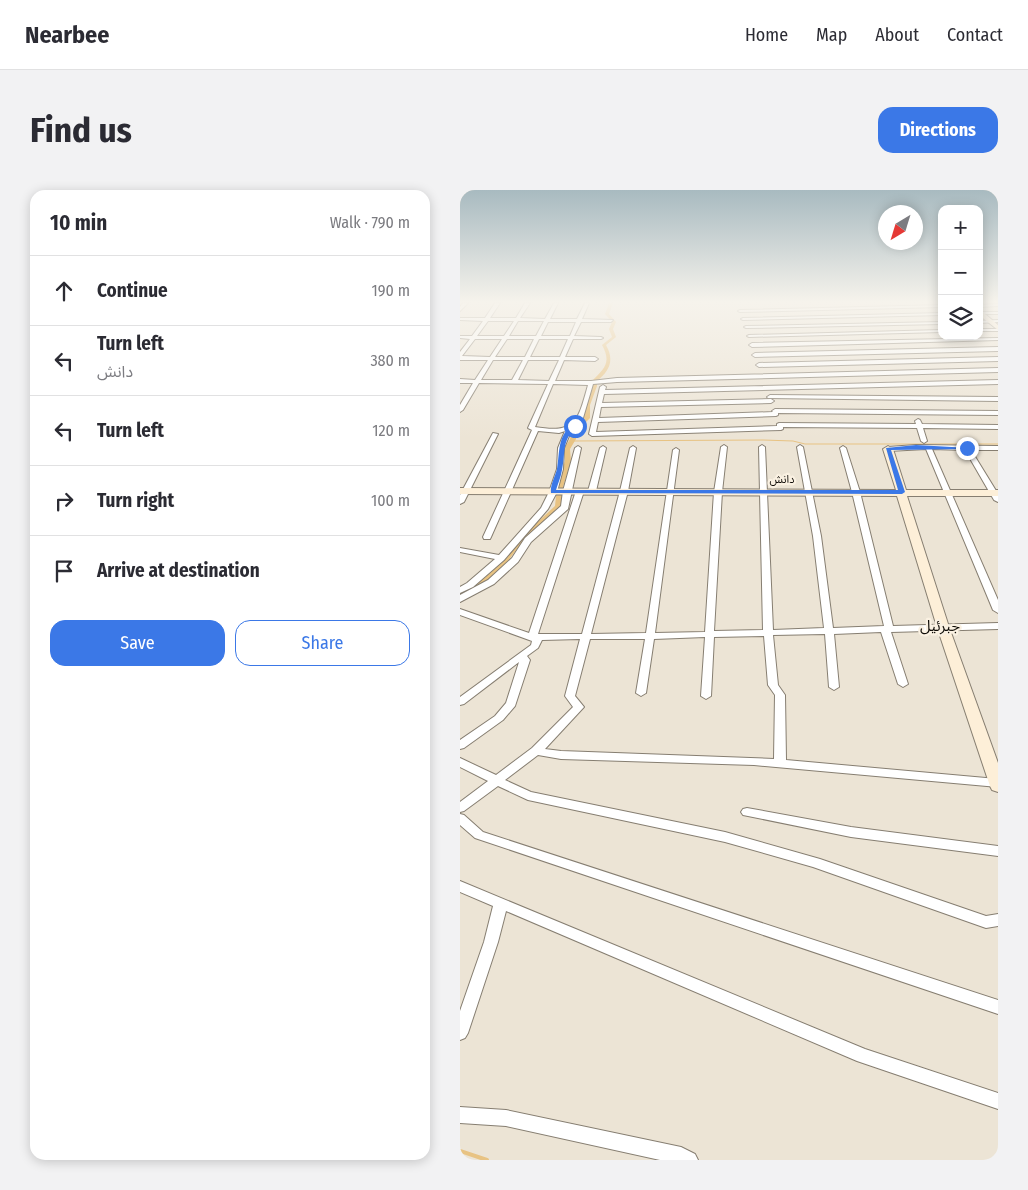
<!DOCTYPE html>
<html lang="en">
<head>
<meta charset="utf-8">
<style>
  :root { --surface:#fff; --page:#f2f2f3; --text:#2b2b33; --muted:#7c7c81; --line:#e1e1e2; --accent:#3b78e7 }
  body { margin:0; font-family:"Fira Sans Condensed","Noto Sans Arabic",sans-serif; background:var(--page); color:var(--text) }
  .controls { position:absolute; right:15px; top:15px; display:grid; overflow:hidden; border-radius:10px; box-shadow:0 2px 12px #0003 }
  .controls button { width:45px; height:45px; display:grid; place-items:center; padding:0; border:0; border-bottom:1px solid var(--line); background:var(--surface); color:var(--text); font:25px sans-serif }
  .compass { position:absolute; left:418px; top:15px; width:45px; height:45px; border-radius:50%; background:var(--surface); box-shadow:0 2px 12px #0003; rotate:218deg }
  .stop { position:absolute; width:15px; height:15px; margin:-11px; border:4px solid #3b78e7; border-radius:50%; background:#fff }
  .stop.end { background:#3b78e7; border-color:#fff; box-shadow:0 1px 5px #0008 }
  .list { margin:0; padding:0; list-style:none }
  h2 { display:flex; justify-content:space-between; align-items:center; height:65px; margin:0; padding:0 20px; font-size:21px }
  h2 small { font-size:16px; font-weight:400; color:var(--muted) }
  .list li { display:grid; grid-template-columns:32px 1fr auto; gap:15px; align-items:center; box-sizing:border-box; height:70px; padding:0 20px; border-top:1px solid var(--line) }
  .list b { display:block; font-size:19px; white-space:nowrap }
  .list p { margin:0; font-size:16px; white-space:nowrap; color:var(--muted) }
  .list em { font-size:16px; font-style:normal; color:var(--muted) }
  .actions { display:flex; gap:10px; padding:15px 20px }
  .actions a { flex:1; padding:11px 0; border:1px solid var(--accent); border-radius:15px; text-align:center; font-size:18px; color:var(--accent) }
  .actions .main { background:var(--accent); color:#fff }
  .icon { flex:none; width:28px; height:28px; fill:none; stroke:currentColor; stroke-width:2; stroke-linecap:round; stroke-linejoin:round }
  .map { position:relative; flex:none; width:538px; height:970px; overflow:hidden; border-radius:15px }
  header { display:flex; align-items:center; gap:30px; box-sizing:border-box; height:70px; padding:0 25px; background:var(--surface); border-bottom:1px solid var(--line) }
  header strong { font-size:24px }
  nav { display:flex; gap:28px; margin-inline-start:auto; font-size:18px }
  .intro { display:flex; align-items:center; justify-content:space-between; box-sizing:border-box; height:120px; padding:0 30px }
  h1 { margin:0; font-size:35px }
  .button { padding:12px 22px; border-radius:15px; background:var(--accent); color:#fff; font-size:18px; font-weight:700 }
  main { display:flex; gap:30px; padding:0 30px }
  aside { flex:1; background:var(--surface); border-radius:15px; box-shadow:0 2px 12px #0003 }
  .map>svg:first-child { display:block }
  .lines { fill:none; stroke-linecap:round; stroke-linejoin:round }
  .stream-far1 { stroke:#e8c383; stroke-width:1 }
  .stream { stroke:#e8c383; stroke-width:4 }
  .canal { fill:#e8c383; fill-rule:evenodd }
  .street-casing { stroke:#867e71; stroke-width:2 }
  .secondary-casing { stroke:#867e71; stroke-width:2 }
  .street { fill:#fff; fill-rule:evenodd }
  .secondary { fill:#fdefd8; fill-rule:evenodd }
  .route { fill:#3b78e7 }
  .labels { text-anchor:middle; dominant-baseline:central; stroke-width:4.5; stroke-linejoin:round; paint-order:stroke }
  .far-street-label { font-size:11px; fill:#0f0c07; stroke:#faf1e2 }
  .neighbourhood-label { font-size:15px; fill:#0f0c07; stroke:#faf1e2 }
</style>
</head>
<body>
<header>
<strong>Nearbee</strong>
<nav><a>Home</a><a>Map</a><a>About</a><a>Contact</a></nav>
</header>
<div class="intro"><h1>Find us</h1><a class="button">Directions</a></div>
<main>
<aside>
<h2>10 min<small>Walk · 790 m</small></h2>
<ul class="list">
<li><svg class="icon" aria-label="ahead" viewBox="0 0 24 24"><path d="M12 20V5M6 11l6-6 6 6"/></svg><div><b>Continue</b></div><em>190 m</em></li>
<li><svg class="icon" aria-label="left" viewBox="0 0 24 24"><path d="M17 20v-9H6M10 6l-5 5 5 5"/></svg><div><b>Turn left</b><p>دانش</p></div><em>380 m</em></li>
<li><svg class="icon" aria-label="left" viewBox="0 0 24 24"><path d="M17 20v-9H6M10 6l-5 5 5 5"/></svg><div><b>Turn left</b></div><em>120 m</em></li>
<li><svg class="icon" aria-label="right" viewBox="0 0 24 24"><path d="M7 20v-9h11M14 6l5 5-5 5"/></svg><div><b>Turn right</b></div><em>100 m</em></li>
<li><svg class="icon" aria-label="arrive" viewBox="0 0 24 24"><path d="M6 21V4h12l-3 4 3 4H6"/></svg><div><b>Arrive at destination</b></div></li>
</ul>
<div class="actions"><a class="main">Save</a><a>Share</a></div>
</aside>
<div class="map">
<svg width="538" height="970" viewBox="0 0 538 970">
  <rect width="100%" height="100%" fill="#ece4d5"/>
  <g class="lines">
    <path class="stream-far1" d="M112,251L303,250L333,251L345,254H538"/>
    <path class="stream" d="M0,961L27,970"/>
    <path class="canal" d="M149,113H153L149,124L156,132L153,139L156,147L146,155C155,171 149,181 137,191V196L130,215V228L118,240L116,249L110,259L111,271L103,297L101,317L63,351L35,388L0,407V402L29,384L59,349L95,316L97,297L105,271L104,259L110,249L112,239L124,228V215L133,196L132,191C144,179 152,173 142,155L152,147L149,139L152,132L145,124Z"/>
    <g class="street-casing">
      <g id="street">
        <path d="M3,113H8L0,121V117Z"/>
        <path d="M35,113H40L30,128H56L65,113H70L60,128L85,129L94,113H98L90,129H117L125,113H129L122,129L153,130L151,132H121L114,146L141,147L143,148L141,149H113L105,167H135L138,169L135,171L104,170L95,191H131L157,188L538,178V182L157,192L133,194L123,228L117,236L112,239L104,258L103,279L97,302L88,319L44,370L13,397L0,403V397L7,393L35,369L0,362V358L39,365L81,318L89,302L97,279L98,258L105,241L99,243L78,241L31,347L30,349H24L23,347L72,240L68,238L88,194L19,193L3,220L0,222V215L13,193H0V189L15,190L28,170H0V162L10,149L0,148V146H12L23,131L0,130V128H25ZM28,131H54L44,146H17ZM58,131H84L76,146H49ZM88,132H116L110,146H81ZM15,149H42L30,167L2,166ZM47,149H74L65,167H35ZM79,149H108L100,167H70ZM33,170H63L52,190H21ZM68,170H99L89,191L58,190ZM93,194L128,195C118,231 116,244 75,237Z"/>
        <path d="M538,114V116L519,117V115Z"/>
        <path d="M482,115V117L280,122L278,121L280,120Z"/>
        <rect x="519" y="122" width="19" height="2"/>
        <path d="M482,123V125L283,130L281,129L283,128Z"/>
        <path d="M538,130V132L519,133V131Z"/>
        <path d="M482,132V134L286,138L284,137L286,136Z"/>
        <rect x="519" y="139" width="19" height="2"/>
        <path d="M482,140V142L289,147L287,146L289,145Z"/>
        <path d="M538,148V150L292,157L289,155L292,153Z"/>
        <path d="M538,157V161L295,167L292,165L295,163Z"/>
        <path d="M538,167V171L299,177L296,175L299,173Z"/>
        <path d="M538,190V194L144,204L142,213L311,209L314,211L311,213L141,217L139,228L313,222L312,221L315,219L538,221V225L318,223V225L316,226L138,232L136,242L317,236V234L319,233L456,234L455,231L458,229L460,230L462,234L538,235V239L463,238L467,251L464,253L461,251L457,238L323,237V239L321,240L132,246L129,244L140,197L143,195L146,197L145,200Z"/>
        <path d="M310,205L538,207V211L308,208L307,207Z"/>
        <path d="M33,243L38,244L4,312L0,314V305Z"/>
        <path d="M264,255L267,257L262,302L254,441L303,440L299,257L302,255L305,257L313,440L364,438L353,346L337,257L340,255L343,257L361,346L373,438L424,436L392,302L380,258L383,256L386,258L400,302L433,436L538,433V439L431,442L448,494L443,497L438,494L421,442L374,444L379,497L374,500L369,497L365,444L313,445L318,495L325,505L326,570L537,589L538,597L294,575L101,569L78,565L45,590L71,602L265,642L360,669L526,726L538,724V736L526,738L353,677L265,652L68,610L38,596L4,621L0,622V612L28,591L0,577V568L36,585L72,558L113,517L105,506L120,449L82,450L78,458L67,466L70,470L55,516L43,530L4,558L0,559V550L35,526L46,513L59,472L4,514L0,515V507L71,455L72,451L0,425V419L69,443L116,301L120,299L124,301L78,444H122L160,301L170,258L173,256L176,258L168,301L131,444L186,443L213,260L216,258L219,260L195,443L245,442L254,302L261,257ZM304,446L308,495L315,505L314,569L101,561L85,559L124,517L115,506L130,449H185L176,503L181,506L186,503L194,449L245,447L241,506L246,509L251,506L254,447Z"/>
        <path d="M456,255L538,256V260H511L538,304V312L534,310L505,260L472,259L538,410V423L533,420L466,259L428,261L425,259L428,257Z"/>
        <path d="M118,256L121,258L108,319L71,352L58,372L34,394L0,412V405L28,390L52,368L65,348L101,316L103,301L115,258Z"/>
        <path d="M143,256L146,258L136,301L129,303L128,301L140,258Z"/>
        <path d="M287,618L391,637L538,656V666L391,647L283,625L281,622L283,619Z"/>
        <path d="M0,624L4,625L23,642L538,810V824L15,648L0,635Z"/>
        <path d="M0,691L405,859L538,903V919L397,871L46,721L38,752L8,843L5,848L0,850V821L24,752L33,716L0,702Z"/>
        <path d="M0,917L46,920L221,957L235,964L238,970H200L46,936L0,933Z"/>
      </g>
    </g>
    <g class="secondary-casing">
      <g id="secondary">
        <path d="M519,119L538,135V140L519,125Z"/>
        <path d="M428,256L433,259L446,300H538V306H447L489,437L538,573V602L532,600L530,596L477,437L437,306L0,304V298L436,300L423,259Z"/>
      </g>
    </g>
    <use href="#street" class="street"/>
    <use href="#secondary" class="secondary"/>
  </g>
  <linearGradient id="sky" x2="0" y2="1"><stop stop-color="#a8bac0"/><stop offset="0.45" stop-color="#f6f3ec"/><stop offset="1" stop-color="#f6f3ec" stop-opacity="0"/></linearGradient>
  <rect width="538" height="249" fill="url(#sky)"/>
  <path class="route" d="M113,235L118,236C101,250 106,261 102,280C101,287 98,293 96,300H438L426,258L456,255L510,258L507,259L431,260L445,302L442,304L91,303C90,295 95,287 97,279C100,263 97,245 113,235Z"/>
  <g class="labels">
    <g class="far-street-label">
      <text x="322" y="289">دانش</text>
    </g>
    <g class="neighbourhood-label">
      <text x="480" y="436">جبرئیل</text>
    </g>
  </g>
</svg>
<div class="controls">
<button>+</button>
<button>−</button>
<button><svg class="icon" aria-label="layers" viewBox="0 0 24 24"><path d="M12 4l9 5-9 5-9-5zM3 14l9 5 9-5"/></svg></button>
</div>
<svg class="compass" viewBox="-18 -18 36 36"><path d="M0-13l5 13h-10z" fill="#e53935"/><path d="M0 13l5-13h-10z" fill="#7c7c81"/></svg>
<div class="stop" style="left:115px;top:236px"></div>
<div class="stop end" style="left:507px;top:258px"></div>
</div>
</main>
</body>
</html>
